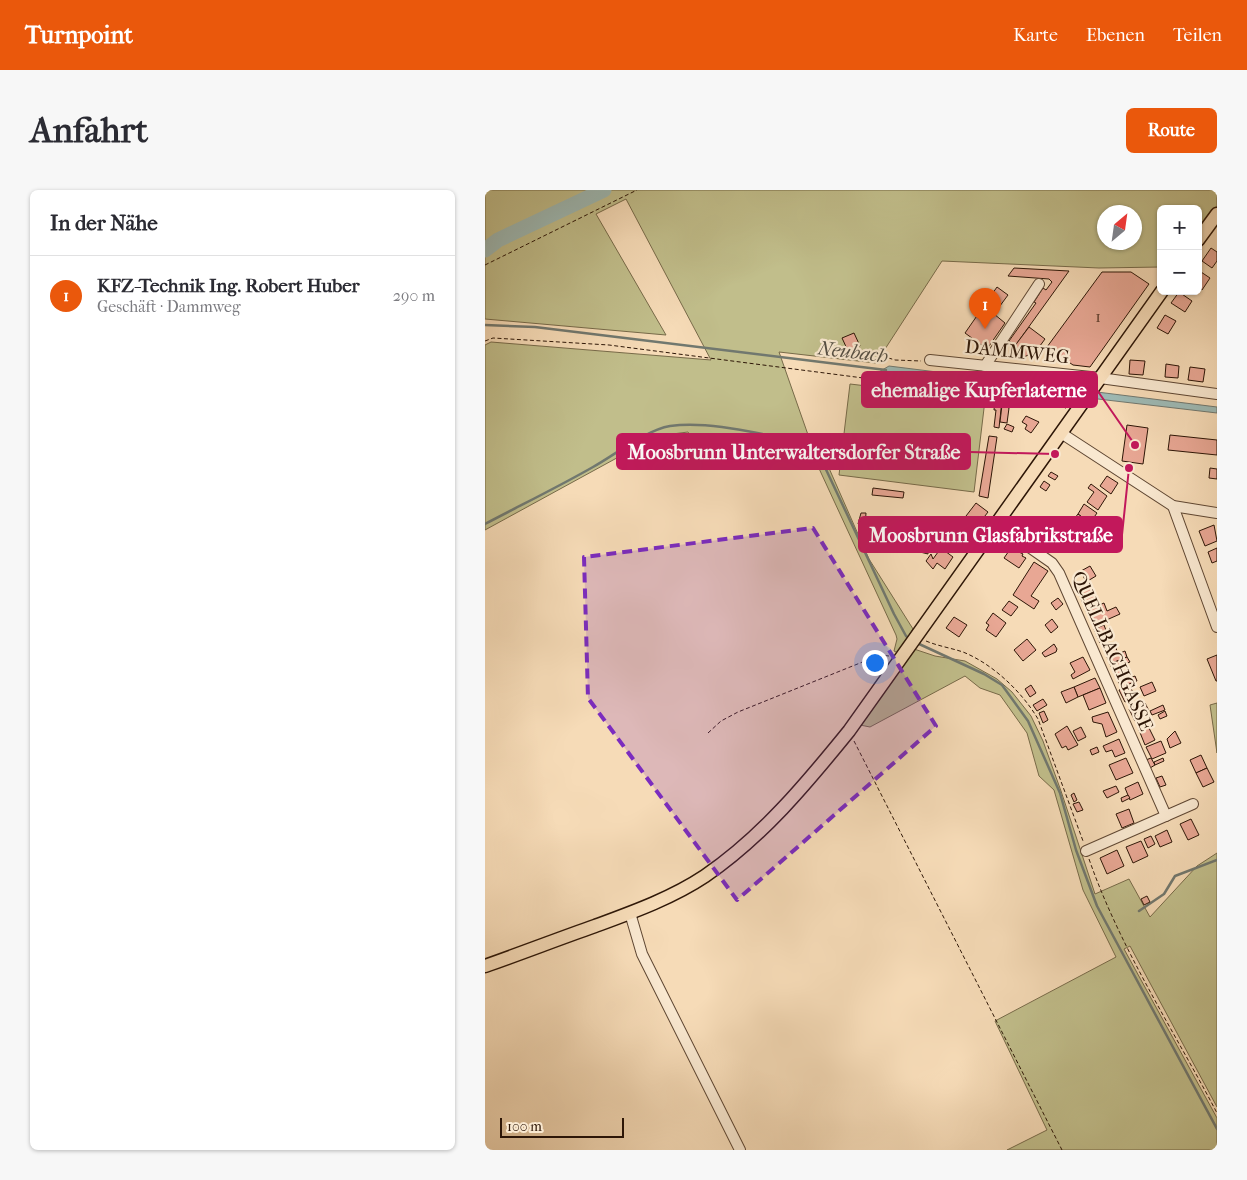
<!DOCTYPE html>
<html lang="de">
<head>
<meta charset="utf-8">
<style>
  :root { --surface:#fff; --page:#f7f7f7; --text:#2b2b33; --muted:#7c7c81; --line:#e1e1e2; --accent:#ea580c }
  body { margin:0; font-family:"IM FELL French Canon",serif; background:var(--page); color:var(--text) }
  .controls { position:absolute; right:15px; top:15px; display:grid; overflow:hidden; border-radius:8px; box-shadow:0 1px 4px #0004 }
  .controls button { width:45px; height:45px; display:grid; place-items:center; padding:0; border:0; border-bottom:1px solid var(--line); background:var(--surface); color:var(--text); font:25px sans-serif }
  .compass { position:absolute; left:612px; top:15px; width:45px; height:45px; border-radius:50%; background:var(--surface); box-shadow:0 1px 4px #0004; rotate:29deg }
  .scale { position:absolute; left:15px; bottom:12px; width:124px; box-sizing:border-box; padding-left:5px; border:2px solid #2d1607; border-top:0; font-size:14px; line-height:18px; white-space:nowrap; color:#2d1607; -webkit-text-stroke:4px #f9e8d0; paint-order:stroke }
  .you { position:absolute; left:389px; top:472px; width:18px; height:18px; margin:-12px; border:4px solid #fff; border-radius:50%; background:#1a73e8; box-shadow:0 0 0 8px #1a73e833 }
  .badge { display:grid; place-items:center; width:32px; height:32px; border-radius:50%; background:var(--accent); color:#fff; font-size:16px; font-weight:700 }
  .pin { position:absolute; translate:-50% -41px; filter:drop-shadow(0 1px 2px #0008) }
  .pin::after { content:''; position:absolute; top:26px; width:18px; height:15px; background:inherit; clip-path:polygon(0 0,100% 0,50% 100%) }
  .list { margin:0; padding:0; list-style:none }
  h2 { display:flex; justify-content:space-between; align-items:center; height:65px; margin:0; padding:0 20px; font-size:21px }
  h2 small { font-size:16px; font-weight:400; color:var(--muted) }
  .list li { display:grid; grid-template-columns:32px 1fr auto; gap:15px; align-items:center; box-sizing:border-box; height:80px; padding:0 20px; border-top:1px solid var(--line) }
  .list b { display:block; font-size:19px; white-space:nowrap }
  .list p { margin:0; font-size:16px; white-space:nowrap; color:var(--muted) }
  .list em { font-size:16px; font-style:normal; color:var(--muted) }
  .map { position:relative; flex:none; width:732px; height:960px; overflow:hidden; border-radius:8px }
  header { display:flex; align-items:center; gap:30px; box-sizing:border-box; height:70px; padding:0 25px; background:var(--accent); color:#fff }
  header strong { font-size:24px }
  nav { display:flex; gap:28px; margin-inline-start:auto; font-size:18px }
  .intro { display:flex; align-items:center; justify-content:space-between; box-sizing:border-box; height:120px; padding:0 30px }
  h1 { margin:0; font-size:35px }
  .button { padding:12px 22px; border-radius:8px; background:var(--accent); color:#fff; font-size:18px; font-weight:700 }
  main { display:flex; gap:30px; padding:0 30px }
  aside { flex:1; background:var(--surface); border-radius:8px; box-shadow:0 1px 4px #0004 }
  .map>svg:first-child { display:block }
  .green { fill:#c1be8b; stroke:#776a49; fill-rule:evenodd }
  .water { fill:#9ebab5; stroke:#71786f }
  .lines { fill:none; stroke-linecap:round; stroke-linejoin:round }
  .stream { stroke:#71786f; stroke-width:2.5 }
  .river { stroke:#9ebab5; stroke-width:15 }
  .building { fill:#e8a794; stroke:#2d1607 }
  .minor-casing { stroke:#5f4733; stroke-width:12 }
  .major-casing { stroke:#2d1607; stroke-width:15 }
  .path { stroke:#2d1607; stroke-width:1; stroke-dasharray:4 2.5; stroke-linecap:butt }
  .minor { stroke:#f9e8d0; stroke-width:10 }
  .major { stroke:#f6dbb7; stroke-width:12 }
  .marked { fill:#7b2cbf; fill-opacity:0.2; stroke:#7b2cbf; stroke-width:4; stroke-dasharray:10 6; stroke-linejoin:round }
  .labels { text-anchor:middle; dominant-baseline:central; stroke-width:4.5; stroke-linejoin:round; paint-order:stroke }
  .number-label { font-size:16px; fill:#5c3a2a }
  .street-label { font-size:19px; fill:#2d1607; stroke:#f9e8d0 }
  .water-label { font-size:20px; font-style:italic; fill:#554f44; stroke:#f9e8d0 }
  .leader { fill:none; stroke:#c2185b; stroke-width:2 }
  .callout-dot { fill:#c2185b; stroke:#f9e8d0; stroke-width:2 }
  .callout { fill:#c2185b; stroke:#c2185b; stroke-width:2 }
  .callout-label { font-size:20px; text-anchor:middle; font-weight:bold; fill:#fff }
</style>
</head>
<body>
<header>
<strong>Turnpoint</strong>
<nav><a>Karte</a><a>Ebenen</a><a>Teilen</a></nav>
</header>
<div class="intro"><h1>Anfahrt</h1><a class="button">Route</a></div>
<main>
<aside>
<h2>In der Nähe<small></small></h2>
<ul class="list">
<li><span class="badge">1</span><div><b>KFZ-Technik Ing. Robert Huber</b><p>Geschäft · Dammweg</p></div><em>290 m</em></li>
</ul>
</aside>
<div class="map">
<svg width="732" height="960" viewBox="0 0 732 960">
  <rect width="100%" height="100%" fill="#f6dbb7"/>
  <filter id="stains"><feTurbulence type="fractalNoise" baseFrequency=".004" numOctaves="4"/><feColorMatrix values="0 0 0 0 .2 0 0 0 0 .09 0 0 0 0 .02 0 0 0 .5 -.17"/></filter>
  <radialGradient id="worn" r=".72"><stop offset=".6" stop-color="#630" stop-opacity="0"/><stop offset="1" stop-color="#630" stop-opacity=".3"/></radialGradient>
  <g class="green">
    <path d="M0,0H732V18L713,45V19H676V77L614,78L457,71L391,173L294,162L328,259L336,260L384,369L428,439L413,463L409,461L412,449L411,445L325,259L233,248L222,271L203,242L172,246L0,340V155L6,152L226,170L141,9L111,24L181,145L0,129ZM620,22H650V52H620Z"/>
    <path d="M365,194L500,210L489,302L354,285Z"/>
    <path d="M429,459L450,466L480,471L512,489L527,502L546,526L558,551L576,601L610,704L644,689L665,727L712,676L732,663V917L645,756L639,759L732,928V960H522L562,940L510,831L631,767L598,700L569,600L554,586L542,543L515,505L495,498L480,486L385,537L375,535Z"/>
    <path d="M732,513V563L725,515Z"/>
  </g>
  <path class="water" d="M404,176L732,217V223L392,183Z"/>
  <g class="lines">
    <g class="stream">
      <path d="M0,135L50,137L401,180"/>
      <path d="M0,334C36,315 73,297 108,277C130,265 161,240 185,236C229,230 285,247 329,254L409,424L421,446L425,449"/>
      <path d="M432,453L499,484L517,495L543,531L575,603L591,660L612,716L732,939"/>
      <path d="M654,721L679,704L690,686L732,670"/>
    </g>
    <path class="river" d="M0,60L13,50L119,0"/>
  </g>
  <g class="building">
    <path d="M726,58L732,62V71L727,78L717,71Z"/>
    <path d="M529,78L584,81L530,156L524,151L551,113L549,112L558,98L561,100L567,92L564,89L523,86Z"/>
    <path d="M713,80L725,88L717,100L713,97Z"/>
    <path d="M617,82H646L664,94L605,177L588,175L562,157Z"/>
    <path d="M512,97L523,105L509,124L520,133L502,159L480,143Z"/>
    <path d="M694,102L707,111L700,122L686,113Z"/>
    <path d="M680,125L691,131L683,144L672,138Z"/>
    <path d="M544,137L560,149L546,168L543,165L536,169L526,161Z"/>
    <path d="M369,143L375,156L363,161L357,148Z"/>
    <path d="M645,170L660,171L658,185L644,184Z"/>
    <path d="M681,174L694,176L693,188L680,187Z"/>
    <path d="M705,177L720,179L718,192L703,190Z"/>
    <path d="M510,209L517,210L514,238L509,237L511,220H509Z"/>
    <path d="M517,215L524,218L522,233L515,232Z"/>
    <path d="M541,226L554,232L546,243L540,239L542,235L537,232Z"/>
    <path d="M522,234L529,237L527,242L519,239Z"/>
    <path d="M642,235L663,238L658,274L637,271Z"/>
    <path d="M685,245L732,250V265L683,260Z"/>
    <path d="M504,246L512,247L503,308L494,306Z"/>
    <path d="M725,278L732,279V289L724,288Z"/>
    <path d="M566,282L573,286L570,290L563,286Z"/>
    <path d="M622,286L633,293L626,304L615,296Z"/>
    <path d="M559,291L565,295L561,301L555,297Z"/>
    <path d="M606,294L622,306L613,320L602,312L609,302L603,298Z"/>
    <path d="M388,298L419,302L418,308L387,305Z"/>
    <path d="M491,313L503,322L493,335L481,326Z"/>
    <path d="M599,314L612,323L605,333L593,324Z"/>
    <path d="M376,323H381L380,337L373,334Z"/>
    <path d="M593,324L605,333L598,342L586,333Z"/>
    <path d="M729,335L732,351L720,356L714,341Z"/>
    <path d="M435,358L443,359V364L435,362Z"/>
    <path d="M456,358L468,367L460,379L452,373L448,379L441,371L446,364L448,369Z"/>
    <path d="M526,358L538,364L537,366L541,368L534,378L519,368Z"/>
    <path d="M732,358V371L727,373L723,362Z"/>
    <path d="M549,372L563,381L546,406L554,411L549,419L528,405Z"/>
    <path d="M605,376L611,386L601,392L596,381Z"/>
    <path d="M605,393L611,409L598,414L592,398Z"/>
    <path d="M573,408L578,414L571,420L566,413Z"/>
    <path d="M524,411L533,417L526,426L517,420Z"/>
    <path d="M619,413L622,421L631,417L635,424L608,436L601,421Z"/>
    <path d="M508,423L521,433L511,447L501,440L504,435L501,433Z"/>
    <path d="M469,427L482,435L474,447L461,438Z"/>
    <path d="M567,429L573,437L566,443L560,435Z"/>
    <path d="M619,435L622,443L626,441L629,447L615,453L609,439Z"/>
    <path d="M542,449L551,460L538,471L529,460Z"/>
    <path d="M569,454L572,459L571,462L560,467L557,463Z"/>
    <path d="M630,455L633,464L640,461L642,467L625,474L619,460Z"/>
    <path d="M732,465V491H731L722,469Z"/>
    <path d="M598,467L605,480L588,489L586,485L590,482L585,473Z"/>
    <path d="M642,467L645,472L637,475L638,485L631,488L625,474Z"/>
    <path d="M642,485L643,489L634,493L632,489Z"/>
    <path d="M650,486L652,491L636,497L634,493Z"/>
    <path d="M610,488L615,498L593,507L589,497Z"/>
    <path d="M667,492L671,501L659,506L655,497Z"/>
    <path d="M546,495L551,503L545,507L540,499Z"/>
    <path d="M645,496L650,507L640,512L634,500Z"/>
    <path d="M589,497L593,507L581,513L576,502Z"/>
    <path d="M615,498L621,513L604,520L598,505Z"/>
    <path d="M558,509L562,515L552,521L548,515Z"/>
    <path d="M660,513L664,521L659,523L661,526L650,531L644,519Z"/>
    <path d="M678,515L680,520L667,525L665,521Z"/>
    <path d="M559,521L563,530L558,533L554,523Z"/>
    <path d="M680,521L682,526L675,529L673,525Z"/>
    <path d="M623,522L632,542L621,547L617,534L608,532L607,527Z"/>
    <path d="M582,536L593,555L583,560L581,556L577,558L570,544Z"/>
    <path d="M663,536L670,550L660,555L654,540Z"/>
    <path d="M596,537L601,547L593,551L588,541Z"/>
    <path d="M690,541L696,553L685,558L682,549Z"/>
    <path d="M634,549L640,563L630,567L627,560L621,562L618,556Z"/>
    <path d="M676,551L681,563L667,569L661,557Z"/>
    <path d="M612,557L614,562L607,565L605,560Z"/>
    <path d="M716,565L722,578L711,583L705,570Z"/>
    <path d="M641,568L648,583L631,590L624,575Z"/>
    <path d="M666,568L670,575L665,578L661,570Z"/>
    <path d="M678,568L679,571L670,575L669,572Z"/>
    <path d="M722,578L729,592L718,597L711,583Z"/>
    <path d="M677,586L681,595L675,597L671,588Z"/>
    <path d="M653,592L658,604L645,610L640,598Z"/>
    <path d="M631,596L634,602L622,608L618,601Z"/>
    <path d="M589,603L592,610L589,612L586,605Z"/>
    <path d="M643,605L645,608L637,612L636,608Z"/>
    <path d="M594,612L598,620L592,622L588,614Z"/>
    <path d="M644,619L649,633L637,638L631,624Z"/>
    <path d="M706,629L714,645L703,650L695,634Z"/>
    <path d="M682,640L687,652L675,657L670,646Z"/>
    <path d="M666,646L670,654L663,658L659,649Z"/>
    <path d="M656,651L663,666L648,673L641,657Z"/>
    <path d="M632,660L639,676L622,684L615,668Z"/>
    <path d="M662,706L665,712L659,715L656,709Z"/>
  </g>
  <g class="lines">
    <g class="minor-casing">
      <g id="minor">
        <path d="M445,170L615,188L732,204"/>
        <path d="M500,176L554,94"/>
        <path d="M576,243L688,316L732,323"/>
        <path d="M688,316L732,437"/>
        <path d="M511,334L567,373L574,383L681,626"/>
        <path d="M601,661L708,614"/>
        <path d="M145,723L157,764L255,960"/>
      </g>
    </g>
    <g class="major-casing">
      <g id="major">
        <path d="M713,50L732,24"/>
        <path d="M0,776C37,763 73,749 110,736C148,722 187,708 220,686C277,647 321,594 364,541L677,101"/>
      </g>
    </g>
    <g class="path">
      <path d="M0,75L152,0"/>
      <path d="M0,151L8,148L124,155L540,209L581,218"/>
      <path d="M391,164L410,170L436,171"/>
      <path d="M441,451C453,456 466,458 478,462C508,474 537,502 553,529L598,651"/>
      <path d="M223,543L236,531L253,522L395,465L404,466"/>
      <path d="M369,551L577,960"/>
      <path d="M604,669C635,758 688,839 732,923"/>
    </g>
    <use href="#minor" class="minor"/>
    <use href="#major" class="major"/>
  </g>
  <path class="marked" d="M328,338L451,536L252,710L103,508L99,367Z"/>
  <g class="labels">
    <g class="number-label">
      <text x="613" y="126">1</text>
    </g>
    <g class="street-label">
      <text transform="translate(532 162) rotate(6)">DAMMWEG</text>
      <text transform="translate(627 461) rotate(66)">QUELLBACHGASSE</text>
    </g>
    <g class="water-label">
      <text transform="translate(368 162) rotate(7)">Neubach</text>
    </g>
  </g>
  <path class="leader" d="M650 255L612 200M570 264L485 262M644 278L637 345"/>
  <g class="callout-dot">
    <circle cx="650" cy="255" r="5"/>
    <circle cx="570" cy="264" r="5"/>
    <circle cx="644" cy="278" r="5"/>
  </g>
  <g class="callout">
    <rect x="377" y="182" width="235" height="35" rx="5"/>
    <rect x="132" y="244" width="353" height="35" rx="5"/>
    <rect x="374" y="327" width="263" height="35" rx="5"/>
  </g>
  <g class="callout-label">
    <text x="494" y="207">ehemalige Kupferlaterne</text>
    <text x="309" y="269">Moosbrunn Unterwaltersdorfer Straße</text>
    <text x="506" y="352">Moosbrunn Glasfabrikstraße</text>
  </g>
  <rect width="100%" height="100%" filter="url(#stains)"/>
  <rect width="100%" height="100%" fill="url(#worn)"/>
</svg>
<div class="controls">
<button>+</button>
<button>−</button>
</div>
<svg class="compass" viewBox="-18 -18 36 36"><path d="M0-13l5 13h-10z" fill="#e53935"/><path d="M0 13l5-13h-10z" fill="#7c7c81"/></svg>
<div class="scale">100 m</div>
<div class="you"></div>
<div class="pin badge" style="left:500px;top:139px">1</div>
</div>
</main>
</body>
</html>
